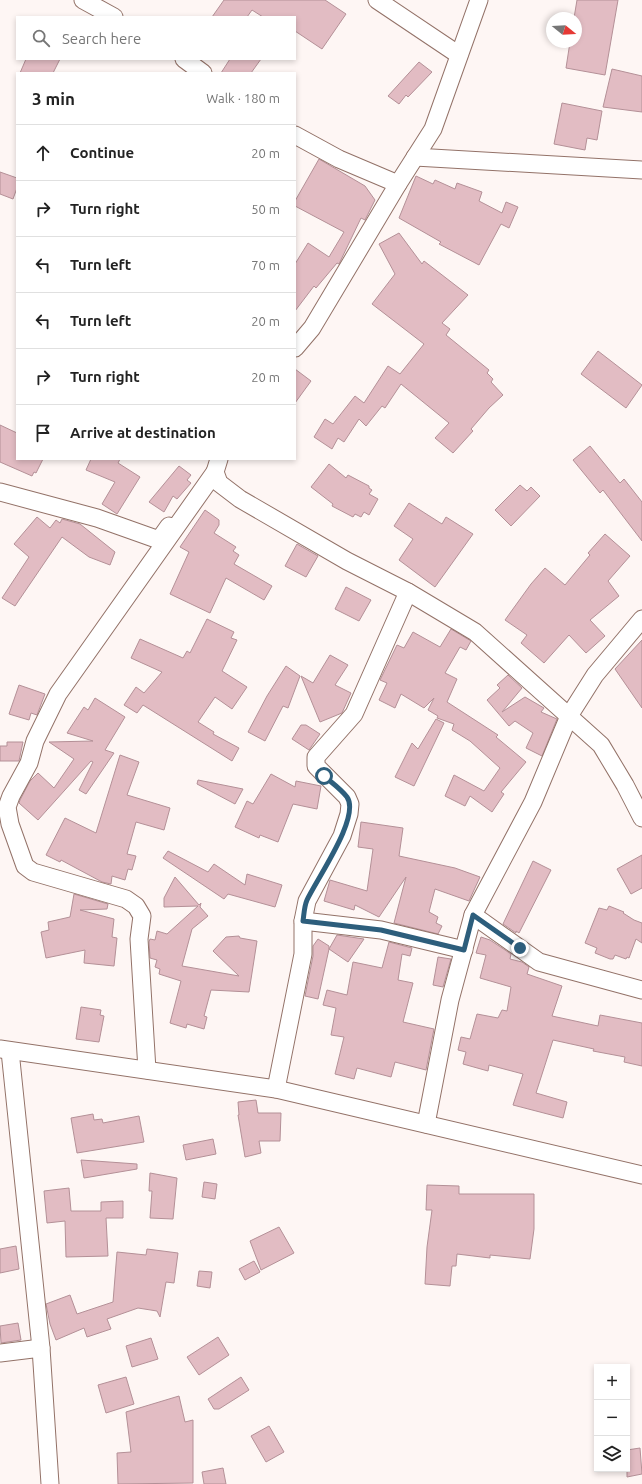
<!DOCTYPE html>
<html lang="en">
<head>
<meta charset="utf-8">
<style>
  :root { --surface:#fff; --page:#f6f6f6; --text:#222; --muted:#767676; --line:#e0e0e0 }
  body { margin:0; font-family:Ubuntu,sans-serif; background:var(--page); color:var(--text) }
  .controls { position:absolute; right:12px; bottom:12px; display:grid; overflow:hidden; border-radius:0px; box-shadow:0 2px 6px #0003 }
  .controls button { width:36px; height:36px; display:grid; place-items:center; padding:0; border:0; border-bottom:1px solid var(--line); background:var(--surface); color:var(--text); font:20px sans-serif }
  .compass { position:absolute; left:546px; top:12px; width:36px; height:36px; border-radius:50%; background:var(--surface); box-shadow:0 2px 6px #0003; rotate:108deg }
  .stop { position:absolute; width:12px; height:12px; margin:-9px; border:3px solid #2d5e7c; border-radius:50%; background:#fff }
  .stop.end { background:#2d5e7c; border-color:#fff; box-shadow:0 1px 4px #0008 }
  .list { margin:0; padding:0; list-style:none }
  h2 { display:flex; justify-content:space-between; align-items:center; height:52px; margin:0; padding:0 16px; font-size:17px }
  h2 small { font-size:13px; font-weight:400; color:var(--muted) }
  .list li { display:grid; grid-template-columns:26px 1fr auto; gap:12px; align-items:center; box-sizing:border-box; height:56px; padding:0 16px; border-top:1px solid var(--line) }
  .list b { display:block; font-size:15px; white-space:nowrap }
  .list em { font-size:13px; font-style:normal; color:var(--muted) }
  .icon { flex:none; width:22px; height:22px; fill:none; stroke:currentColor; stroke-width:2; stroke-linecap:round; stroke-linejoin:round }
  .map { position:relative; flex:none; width:642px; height:1484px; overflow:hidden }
  .search { position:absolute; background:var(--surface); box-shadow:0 2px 6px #0003; left:16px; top:16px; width:280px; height:44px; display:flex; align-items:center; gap:10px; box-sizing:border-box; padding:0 14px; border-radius:0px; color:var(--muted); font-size:15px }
  .panel { position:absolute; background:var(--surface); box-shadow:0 2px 6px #0003; left:16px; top:72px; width:280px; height:388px; border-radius:0px }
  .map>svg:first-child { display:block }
  .building { fill:#e2bcc3; stroke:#b49097 }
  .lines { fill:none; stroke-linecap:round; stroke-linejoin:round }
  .minor-casing { stroke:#937268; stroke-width:19 }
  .minor { stroke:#fff; stroke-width:17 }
  .route { stroke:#2d5e7c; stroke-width:5 }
</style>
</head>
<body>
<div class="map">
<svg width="642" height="1484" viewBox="0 0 642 1484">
  <rect width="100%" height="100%" fill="#fef6f4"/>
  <g class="building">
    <path d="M224,0H325L346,14L322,49L295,31V17H263L252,10L247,17H212Z"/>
    <path d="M577,0H618L605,75L566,68L570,42H576V18H574Z"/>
    <path d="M26,59H60L53,73H20Z"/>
    <path d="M230,59H261L251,73H221Z"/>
    <path d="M419,62L432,72L408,97L406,95L399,104L388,96Z"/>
    <path d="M612,69L642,76V112L603,107Z"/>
    <path d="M562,103L602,111L597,140L587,138L585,150L554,144Z"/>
    <path d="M319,159L365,186L375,200L365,220L361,218L339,264L337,263L316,288L314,286L295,311V264L308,243L329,257L344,232L295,206V201Z"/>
    <path d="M0,172L17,178V188L13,199L0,194Z"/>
    <path d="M416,176L433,184L435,180L455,189L457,183L482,192L479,201L502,213L506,202L518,207L509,228L501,224L479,265L439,244L441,242L399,218Z"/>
    <path d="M399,233L422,264L424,261L468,295L442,323L450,329L446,335L489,370L487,373L493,379L491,382L503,395L489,408L471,429L473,431L453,453L435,438L449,423L401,384L385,408L382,406L366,426L359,419L344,442L338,438L332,449L314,437L325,419L333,424L355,396L364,403L388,366L400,374L424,344L372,304L395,274L379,244Z"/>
    <path d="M598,351L642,385L626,408L581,374Z"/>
    <path d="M295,369L311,381L295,403Z"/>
    <path d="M0,425L17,433V459H43L36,473L34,472L32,476L0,462Z"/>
    <path d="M590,446L620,483L624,479L642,502V541L603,490L600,493L573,460Z"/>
    <path d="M91,459H120L118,463L140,477L117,514L102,504L115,482L86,470Z"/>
    <path d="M329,464L346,478L348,475L369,486V488L372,490L369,494L378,499L369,515L364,512L361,517L355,514L353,517L332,506L333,504L311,487Z"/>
    <path d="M179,466L191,475L187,480L191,483L177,499L173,496L164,512L149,502Z"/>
    <path d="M520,485L527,491L531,487L540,496L511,526L495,510Z"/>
    <path d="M409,503L442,524L446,517L473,534L435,587L399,560L413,539L394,526Z"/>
    <path d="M205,510L219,520V525L214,533L236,547L233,551L239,555L234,564L272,586L264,600L226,578L210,613L170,594L189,552L180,547Z"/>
    <path d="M37,517L50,528L56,520L60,523L62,519L80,524L115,552L110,565L89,557L62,537L15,606L2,598L29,557L14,544Z"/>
    <path d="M605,534L630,556L608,581L619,596L590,620L605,636L586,653L569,635L544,663L521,643L527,635L505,620L531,584L545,568L565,585L590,555L588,553Z"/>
    <path d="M297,544L318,556L306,577L285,566Z"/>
    <path d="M346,587L371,600L359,621L335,609Z"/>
    <path d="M207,619L234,632L231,638L237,640L222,671L247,687L232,709L215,697L198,722L214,732L213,734L239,748L232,761L143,705L137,713L124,705L136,687L144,693L162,672L131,658L140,639L183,658L187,651L190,653Z"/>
    <path d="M451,629L471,641L466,650L460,647L445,673L457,679L447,702L498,735L496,737L526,762L501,792L504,794L492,812L470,796L465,806L445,796L454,775L484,791L500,768L470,741L452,730L454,724L437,718L438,716L428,710L434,698L424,708L401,694L395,708L379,700L387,683L380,680L397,645L404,648L413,632L440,647Z"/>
    <path d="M642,640V708L615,669Z"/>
    <path d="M330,655L348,665L335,685L351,693L342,713L320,722L301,676L313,683Z"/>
    <path d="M286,666L300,676L288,708L283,706L265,741L248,732L267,696Z"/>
    <path d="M508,675L522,688L502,712L525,697L544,708L541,712L557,719L542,756L526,748L533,733L515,721L509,726L487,700L500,688L497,685Z"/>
    <path d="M19,685L45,694L37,715L31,713L29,720L9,714Z"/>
    <path d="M95,698L125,717L105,750L114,753L86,794L79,790L93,762L91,761L38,820L19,803L20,800L30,781L38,773L54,788L74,759L49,742L93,741L67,733L84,707L88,710Z"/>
    <path d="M436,719L444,723L414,786L395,777L412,743L418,749Z"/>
    <path d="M301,725H306L320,734L309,750L292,739Z"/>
    <path d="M7,742H23L19,761H0V746H7Z"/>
    <path d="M120,755L139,762L127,795L170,808L164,830L136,822L127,854L136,856L132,870L128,869L125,880L112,876L111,884L102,882L61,860L60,862L46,855L65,818L96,833Z"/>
    <path d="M271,774L295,787L296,781L321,786L317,809L293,804L278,842L260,835L259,838L235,827L247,801L253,804Z"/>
    <path d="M198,780L243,789L235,804L197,784Z"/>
    <path d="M361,822L403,828L399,856L455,868L480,877L469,901L435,889L429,912L438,917L436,923L442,926L438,934L394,923L406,877L379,917L355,905L354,910L324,901L330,880L367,891L373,849L358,847Z"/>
    <path d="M168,851L208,872L214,864L245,885L247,874L282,885L275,907L228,894L224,899L163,858Z"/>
    <path d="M642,855V888L631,894L617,869Z"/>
    <path d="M533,861L551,870L519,933L516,931V933L503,924Z"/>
    <path d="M175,877L199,905L201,903L200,907L208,916L192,929L182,966L239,976L213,951L226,937L239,936L240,938L257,941L249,992L211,990L204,1016L207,1017L204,1029L187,1024L186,1028L170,1023L181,981L159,974L160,969L155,967L157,960L150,958L149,942L150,939L155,940L157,931L167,934L198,906L164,907V898Z"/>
    <path d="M74,894L108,904L107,909L80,910L114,919L112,937L117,938L114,966L84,963L85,950L46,958L41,932L49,930L48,922L70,917Z"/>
    <path d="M609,906L624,912L623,913L634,920L642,923V943L636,939L629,958L627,957L626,959L615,955L613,959H610L595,953L597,948L585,943L599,908L607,910Z"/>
    <path d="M337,935L364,939L348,962L329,949L318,999L305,996L313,956V946L318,939L329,946V949Z"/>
    <path d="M481,937L490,940L511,954L510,959L522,962L529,967L527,974L562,986L552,1016L598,1026L600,1015L642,1023V1066L624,1062L625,1057L593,1051L594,1049L553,1040L536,1093L567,1102L563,1118L513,1105L523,1074L489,1065L488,1071L463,1064L466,1052L458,1050L461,1037L470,1039L477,1014L498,1018L502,1010L507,1011L511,987L480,978L486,955L476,953Z"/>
    <path d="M389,942L412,948L410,956L402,954L398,980L413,983L403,1022L434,1029L426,1070L395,1062L391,1077L357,1068L354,1079L335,1074L344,1037L331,1035L336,1008L323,1005L327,990L347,995L353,962L382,968Z"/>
    <path d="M438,957L451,959L443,987L433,985Z"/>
    <path d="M81,1007L101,1010L100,1015L104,1016L99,1042L76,1039Z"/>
    <path d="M256,1100L258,1113H281L280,1141H259L261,1153L245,1157L238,1115H239L238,1102Z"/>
    <path d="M93,1114L94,1120L102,1119L103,1123L139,1116L144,1142L77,1153L71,1118Z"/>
    <path d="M213,1139L216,1154L186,1160L183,1145Z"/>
    <path d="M81,1160L137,1164V1169L84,1178Z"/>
    <path d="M150,1173L177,1178L173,1219L150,1218L152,1191H149Z"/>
    <path d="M204,1182L217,1184L215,1199L202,1197Z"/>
    <path d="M427,1185L459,1186V1194H534V1229L530,1259L490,1255V1258L457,1254L456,1266H452L450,1286L425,1284L427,1247L432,1210H426Z"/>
    <path d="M69,1188L71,1211H101V1202L123,1201V1218H106L108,1256L66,1257L65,1221L47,1223L44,1191Z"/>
    <path d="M279,1227L294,1253L261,1270L250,1241Z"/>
    <path d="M16,1246L19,1269L0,1273V1249Z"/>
    <path d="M147,1249L178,1253L174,1283L166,1282L160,1317L157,1311L138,1308L107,1319L111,1329L87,1337L84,1328L56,1340L50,1324L46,1304L70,1295L77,1314L113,1302L117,1252L146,1255Z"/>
    <path d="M254,1261L260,1272L245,1280L239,1269Z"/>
    <path d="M199,1271L212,1272L210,1288L197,1286Z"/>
    <path d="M18,1323L21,1340L1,1343L0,1326Z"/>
    <path d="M218,1337L229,1355L199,1375L187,1357Z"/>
    <path d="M151,1338L158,1359L132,1367L126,1346Z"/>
    <path d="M126,1377L134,1404L106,1413L98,1385Z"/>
    <path d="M241,1377L249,1390L219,1409H214L208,1399Z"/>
    <path d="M179,1396L185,1422L193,1420V1483L118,1484L117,1453L131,1452L126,1412Z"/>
    <path d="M269,1426L284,1452L266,1462L251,1436Z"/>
    <path d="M640,1448L642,1474L627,1477V1450Z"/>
    <path d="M223,1468L226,1484H204L202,1472Z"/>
  </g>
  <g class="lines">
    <g class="minor-casing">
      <g id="minor">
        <path d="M83,0L114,17"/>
        <path d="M377,0L459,55"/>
        <path d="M184,59L203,73"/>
        <path d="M295,135L339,159L398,184"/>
        <path d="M415,157L642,170"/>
        <path d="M295,348L312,328L398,184L433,129L479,0"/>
        <path d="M219,459L215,472L219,483L240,499L347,561L408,592L475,632L601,745L625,785L642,818"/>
        <path d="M0,492L97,518L159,540L169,526"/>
        <path d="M473,915L539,962L642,990"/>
        <path d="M303,921L381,930L464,950"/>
        <path d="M0,1049L276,1089L642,1175"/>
        <path d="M10,1051L41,1348L50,1484"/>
        <path d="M147,1070L139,939L142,916L136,906L126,899L33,872L25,866L10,824L7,807L11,796L29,763L35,741L58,694L215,472"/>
        <path d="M276,1089L303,954V921L307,901L342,836L349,814L350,804L347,797L316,766V757L354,714L408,592"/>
        <path d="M426,1124L450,1000L473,915L533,802L569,716L595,675L642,619"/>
        <path d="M0,1353L41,1348"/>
      </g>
    </g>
    <use href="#minor" class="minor"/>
  </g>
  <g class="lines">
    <path class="route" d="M324,776C331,782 341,789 347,797C361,817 316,880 307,900C304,907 304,915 303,921L381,930L464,950L473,915L520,948"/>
  </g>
</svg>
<div class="controls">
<button>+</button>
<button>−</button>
<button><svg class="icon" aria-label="layers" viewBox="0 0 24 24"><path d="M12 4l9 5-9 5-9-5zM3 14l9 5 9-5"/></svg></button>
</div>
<svg class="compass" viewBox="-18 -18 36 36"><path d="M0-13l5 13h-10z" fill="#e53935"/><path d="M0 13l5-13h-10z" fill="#767676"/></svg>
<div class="stop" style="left:324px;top:776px"></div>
<div class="stop end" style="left:520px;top:948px"></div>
<div class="search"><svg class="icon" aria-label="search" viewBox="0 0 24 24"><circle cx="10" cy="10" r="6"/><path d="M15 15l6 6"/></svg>Search here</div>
<section class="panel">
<h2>3 min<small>Walk · 180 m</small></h2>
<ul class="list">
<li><svg class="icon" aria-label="ahead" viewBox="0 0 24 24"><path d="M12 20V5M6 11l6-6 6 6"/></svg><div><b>Continue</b></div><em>20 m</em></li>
<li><svg class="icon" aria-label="right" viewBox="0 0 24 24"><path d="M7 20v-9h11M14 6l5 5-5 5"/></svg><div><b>Turn right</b></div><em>50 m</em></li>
<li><svg class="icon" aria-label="left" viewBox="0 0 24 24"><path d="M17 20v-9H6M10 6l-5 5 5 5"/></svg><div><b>Turn left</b></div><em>70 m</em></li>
<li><svg class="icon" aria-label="left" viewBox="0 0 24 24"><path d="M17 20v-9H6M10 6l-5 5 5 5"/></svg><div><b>Turn left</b></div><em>20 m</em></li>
<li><svg class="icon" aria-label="right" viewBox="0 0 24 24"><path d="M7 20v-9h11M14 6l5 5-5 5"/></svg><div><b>Turn right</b></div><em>20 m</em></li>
<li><svg class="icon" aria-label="arrive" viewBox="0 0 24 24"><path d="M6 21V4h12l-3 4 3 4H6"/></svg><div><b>Arrive at destination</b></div></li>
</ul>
</section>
</div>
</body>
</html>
